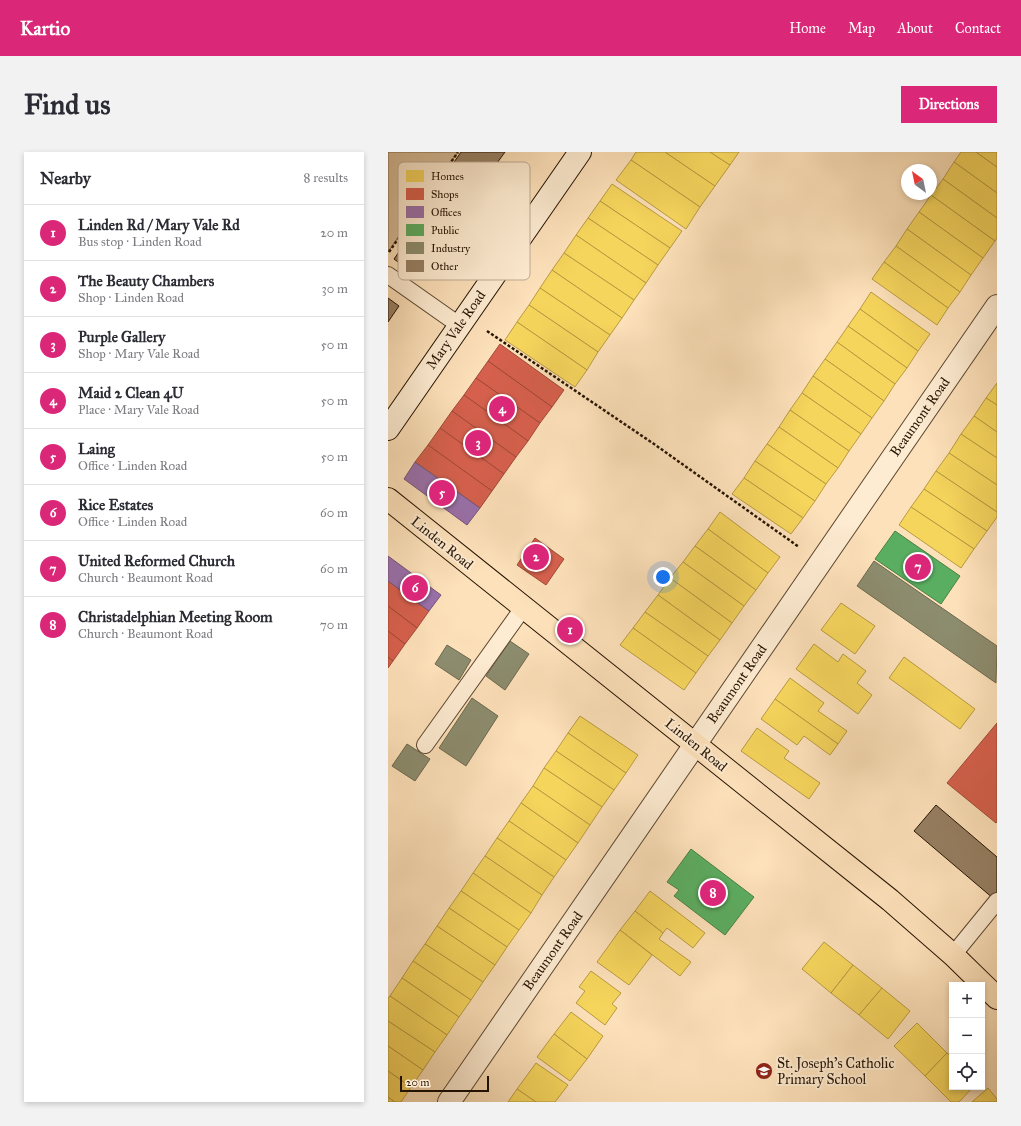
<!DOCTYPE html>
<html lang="en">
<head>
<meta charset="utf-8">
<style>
  :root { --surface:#fff; --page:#f2f2f3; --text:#2b2b33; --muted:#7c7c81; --line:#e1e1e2; --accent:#db2777 }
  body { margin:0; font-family:"IM FELL Great Primer",serif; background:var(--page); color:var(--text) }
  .controls { position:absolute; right:12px; bottom:12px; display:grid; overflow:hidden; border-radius:0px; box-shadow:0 2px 6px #0003 }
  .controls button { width:36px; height:36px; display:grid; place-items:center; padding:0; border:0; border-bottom:1px solid var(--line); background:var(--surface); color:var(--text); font:20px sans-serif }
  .compass { position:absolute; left:513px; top:12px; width:36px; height:36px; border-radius:50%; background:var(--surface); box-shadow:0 2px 6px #0003; rotate:327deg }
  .scale { position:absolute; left:12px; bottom:10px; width:89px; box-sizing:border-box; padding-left:4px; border:2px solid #261403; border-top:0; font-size:11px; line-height:14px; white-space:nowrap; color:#261403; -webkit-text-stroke:3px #feecd2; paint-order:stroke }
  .you { position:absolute; left:275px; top:425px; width:14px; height:14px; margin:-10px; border:3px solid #fff; border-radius:50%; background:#1a73e8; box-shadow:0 0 0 6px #1a73e833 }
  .badge { display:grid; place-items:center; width:26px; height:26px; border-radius:50%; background:var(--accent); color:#fff; font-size:13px; font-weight:700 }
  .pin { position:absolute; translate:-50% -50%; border:2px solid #fff; box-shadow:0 1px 4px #0006 }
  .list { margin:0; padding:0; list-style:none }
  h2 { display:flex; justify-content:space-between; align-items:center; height:52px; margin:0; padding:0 16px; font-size:17px }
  h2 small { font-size:13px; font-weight:400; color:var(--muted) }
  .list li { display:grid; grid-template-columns:26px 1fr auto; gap:12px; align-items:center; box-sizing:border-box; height:56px; padding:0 16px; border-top:1px solid var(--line) }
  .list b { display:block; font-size:15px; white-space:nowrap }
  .list p { margin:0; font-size:13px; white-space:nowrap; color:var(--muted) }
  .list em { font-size:13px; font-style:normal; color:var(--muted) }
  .icon { flex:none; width:22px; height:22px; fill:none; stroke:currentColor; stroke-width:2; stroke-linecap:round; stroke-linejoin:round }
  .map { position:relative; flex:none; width:609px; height:950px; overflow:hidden; border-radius:0px }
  header { display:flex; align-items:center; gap:24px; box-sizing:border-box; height:56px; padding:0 20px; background:var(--accent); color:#fff }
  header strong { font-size:19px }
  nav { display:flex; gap:22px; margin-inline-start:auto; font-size:14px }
  .intro { display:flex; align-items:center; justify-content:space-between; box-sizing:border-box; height:96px; padding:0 24px }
  h1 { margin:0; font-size:28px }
  .button { padding:10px 18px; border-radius:0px; background:var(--accent); color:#fff; font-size:14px; font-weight:700 }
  main { display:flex; gap:24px; padding:0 24px }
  aside { flex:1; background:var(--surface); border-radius:0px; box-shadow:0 2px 6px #0003 }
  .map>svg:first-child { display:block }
  .green { fill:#d8be9b; stroke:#7f694f }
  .homes { fill:#f6d55c; stroke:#b89b41 }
  .shops { fill:#d6604d; stroke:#a14937 }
  .offices { fill:#9970ab; stroke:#765479 }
  .public { fill:#5aae61; stroke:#4a8045 }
  .industry { fill:#8c8c6e; stroke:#6d684e }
  .building { fill:#967f62; stroke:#261403 }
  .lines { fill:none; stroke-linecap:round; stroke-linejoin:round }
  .lane-casing { stroke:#5c4731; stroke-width:18 }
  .street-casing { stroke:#5c4731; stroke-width:24 }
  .secondary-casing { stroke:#261403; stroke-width:24 }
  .highway-casing { stroke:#261403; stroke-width:24 }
  .path { stroke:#261403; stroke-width:2.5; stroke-dasharray:3 2; stroke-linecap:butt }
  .lane { stroke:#feecd2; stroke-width:16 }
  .street { stroke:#feecd2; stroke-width:22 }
  .secondary { stroke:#feecd2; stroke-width:22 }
  .highway { stroke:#fde1ba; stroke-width:22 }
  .labels { text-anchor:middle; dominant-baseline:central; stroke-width:4; stroke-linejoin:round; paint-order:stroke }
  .street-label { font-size:14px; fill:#261403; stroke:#feecd2 }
  .poi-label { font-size:14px; fill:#261403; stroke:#feecd2; text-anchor:start }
  .key { fill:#feecd2; stroke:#bdab94; stroke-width:1 }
  .key-label { font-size:11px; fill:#261403 }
</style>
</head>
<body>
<header>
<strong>Kartio</strong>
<nav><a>Home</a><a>Map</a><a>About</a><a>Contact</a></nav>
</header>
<div class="intro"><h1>Find us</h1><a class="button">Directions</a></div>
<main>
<aside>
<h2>Nearby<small>8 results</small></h2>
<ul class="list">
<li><span class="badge">1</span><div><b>Linden Rd / Mary Vale Rd</b><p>Bus stop · Linden Road</p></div><em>20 m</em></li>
<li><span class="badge">2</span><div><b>The Beauty Chambers</b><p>Shop · Linden Road</p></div><em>30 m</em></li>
<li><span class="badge">3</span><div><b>Purple Gallery</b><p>Shop · Mary Vale Road</p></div><em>50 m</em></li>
<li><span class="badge">4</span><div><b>Maid 2 Clean 4U</b><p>Place · Mary Vale Road</p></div><em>50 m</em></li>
<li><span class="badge">5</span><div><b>Laing</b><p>Office · Linden Road</p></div><em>50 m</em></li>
<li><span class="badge">6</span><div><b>Rice Estates</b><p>Office · Linden Road</p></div><em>60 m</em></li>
<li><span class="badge">7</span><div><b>United Reformed Church</b><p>Church · Beaumont Road</p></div><em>60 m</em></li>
<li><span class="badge">8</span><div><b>Christadelphian Meeting Room</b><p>Church · Beaumont Road</p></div><em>70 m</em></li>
</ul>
</aside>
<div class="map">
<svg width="609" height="950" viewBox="0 0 609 950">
  <rect width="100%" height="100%" fill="#fde1ba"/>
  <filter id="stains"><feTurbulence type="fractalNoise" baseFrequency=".005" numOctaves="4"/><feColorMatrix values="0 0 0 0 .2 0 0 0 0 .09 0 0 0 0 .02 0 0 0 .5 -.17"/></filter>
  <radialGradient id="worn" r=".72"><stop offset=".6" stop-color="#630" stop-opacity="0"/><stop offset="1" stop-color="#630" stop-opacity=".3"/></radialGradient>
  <path class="green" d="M0,0H70L0,100Z"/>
  <g class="homes">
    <path d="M248,0H277L327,34L312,55L243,8Z"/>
    <path d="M277,0H322L342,13L327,34Z"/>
    <path d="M322,0H351L342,13Z"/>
    <path d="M573,0H588L609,15V41L566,10Z"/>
    <path d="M588,0H609V15Z"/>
    <path d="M243,8L312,55L298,77L228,28Z"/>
    <path d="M566,10L609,41V66L555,27Z"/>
    <path d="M555,27L609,66V86L607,89L543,43Z"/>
    <path d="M224,32L294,79L282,96L212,49Z"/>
    <path d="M543,43L607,89L595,106L531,60Z"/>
    <path d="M212,49L282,96L270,113L200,66Z"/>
    <path d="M531,60L595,106L583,123L519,77Z"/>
    <path d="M200,66L270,113L258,131L188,83Z"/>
    <path d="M519,77L583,123L572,140L508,94Z"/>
    <path d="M188,83L258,131L246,148L176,101Z"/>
    <path d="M508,94L572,140L560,156L496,110Z"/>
    <path d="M176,101L246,148L234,166L164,118Z"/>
    <path d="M496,110L560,156L549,173L484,127Z"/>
    <path d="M164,118L234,166L222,183L152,136Z"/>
    <path d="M152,136L222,183L210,200L141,153Z"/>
    <path d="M483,140L542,182L530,199L472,157Z"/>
    <path d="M141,153L210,200L199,218L129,170Z"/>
    <path d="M472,157L530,199L519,216L460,174Z"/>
    <path d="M129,170L199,218L187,235L117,188Z"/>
    <path d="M460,174L519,216L507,232L449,190Z"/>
    <path d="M449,190L507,232L496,249L437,207Z"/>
    <path d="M437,207L496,249L484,266L425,224Z"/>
    <path d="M425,224L484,266L473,282L414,241Z"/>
    <path d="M609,231V253L598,246Z"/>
    <path d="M414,241L473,282L461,299L402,258Z"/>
    <path d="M598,246L609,253V280L586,264Z"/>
    <path d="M402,258L461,299L450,316L391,275Z"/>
    <path d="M586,264L609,280V306L573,282Z"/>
    <path d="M391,275L450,316L438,332L379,292Z"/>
    <path d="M573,282L609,306V333L561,301Z"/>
    <path d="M379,292L438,332L427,349L367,309Z"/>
    <path d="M561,301L609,333V360L548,319Z"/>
    <path d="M367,309L427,349L415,366L356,326Z"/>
    <path d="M548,319L609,360V365L599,379L536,337Z"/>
    <path d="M356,326L415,366L403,382L344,342Z"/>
    <path d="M536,337L599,379L586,397L523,355Z"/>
    <path d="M523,355L586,397L573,416L511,373Z"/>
    <path d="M332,360L392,405L380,421L320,377Z"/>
    <path d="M320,377L380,421L368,438L307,394Z"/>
    <path d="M307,394L368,438L356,454L295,410Z"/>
    <path d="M295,410L356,454L344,471L282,426Z"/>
    <path d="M282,426L344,471L332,488L270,443Z"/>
    <path d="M270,443L332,488L320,504L257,460Z"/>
    <path d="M453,451L487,474L467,502L433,478Z"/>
    <path d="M257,460L320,504L308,521L245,476Z"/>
    <path d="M245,476L308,521L296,538L232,493Z"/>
    <path d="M426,492L450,510L455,502L478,519L469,531L484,543L470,562L408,517Z"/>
    <path d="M516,505L587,557L572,577L501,526Z"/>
    <path d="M402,526L436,551L430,559L459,579L450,592L387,547Z"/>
    <path d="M387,547L450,592L442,603L416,584L409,593L373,567Z"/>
    <path d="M192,564L250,603L238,621L180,581Z"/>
    <path d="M369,576L401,599L396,606L432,631L421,647L353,599Z"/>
    <path d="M180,581L238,621L226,638L168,599Z"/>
    <path d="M168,599L226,638L214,655L156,616Z"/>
    <path d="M156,616L214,655L202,673L145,634Z"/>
    <path d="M145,634L202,673L190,691L133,651Z"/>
    <path d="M133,651L190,691L178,708L121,669Z"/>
    <path d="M121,669L178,708L166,725L109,686Z"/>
    <path d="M109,686L166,725L154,743L97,704Z"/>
    <path d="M97,704L154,743L143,761L85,721Z"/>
    <path d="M85,721L143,761L131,778L73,739Z"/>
    <path d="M73,739L131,778L119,795L61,756Z"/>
    <path d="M262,739L317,781L305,796L279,776L275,781L247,759Z"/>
    <path d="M61,756L119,795L107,813L49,774Z"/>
    <path d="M247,759L275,781L271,787L303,810L292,824L232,778Z"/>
    <path d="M49,774L107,813L95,830L37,792Z"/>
    <path d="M232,778L264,803L241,833L209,810Z"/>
    <path d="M436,790L465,813L443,841L414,817Z"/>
    <path d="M37,792L95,830L83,848L25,809Z"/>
    <path d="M25,809L83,848L71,865L14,826Z"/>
    <path d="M465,813L494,836L471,863L443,841Z"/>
    <path d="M203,819L233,841L224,852L229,856L217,873L188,851L197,839L191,835Z"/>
    <path d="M14,826L71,865L59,883L2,844Z"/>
    <path d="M494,836L522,859L500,887L471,863Z"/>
    <path d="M2,844L59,883L47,900L0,869V846Z"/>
    <path d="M183,860L215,884L199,907L166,882Z"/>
    <path d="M0,869L47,900L35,918L0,894Z"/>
    <path d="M529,871L559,901L537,924L506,894Z"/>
    <path d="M166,882L199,907L182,929L149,905Z"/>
    <path d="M0,894L35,918L23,935L0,919Z"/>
    <path d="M559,901L564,905V935H585L571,950H563L537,924Z"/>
    <path d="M148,911L180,933L167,950H148L129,937Z"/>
    <path d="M0,919L23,935L13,950H7L0,945Z"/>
    <path d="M600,936L609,947V950H584Z"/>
    <path d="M129,937L148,950H120Z"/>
    <path d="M0,945L7,950H0Z"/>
  </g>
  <g class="shops">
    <path d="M112,192L176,238L164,255L100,209Z"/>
    <path d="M100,209L164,255L152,271L88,226Z"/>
    <path d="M88,226L152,271L140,289L76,243Z"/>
    <path d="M76,243L140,289L128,305L64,259Z"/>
    <path d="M64,259L128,305L116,322L52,276Z"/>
    <path d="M52,276L116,322L104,339L40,293Z"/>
    <path d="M40,293L104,339L92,356L27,310Z"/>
    <path d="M147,386L176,407L158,433L129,413Z"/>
    <path d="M0,429L41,459L29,476L0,454Z"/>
    <path d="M0,454L29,476L17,492L0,479Z"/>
    <path d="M0,479L17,492L5,509L0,505Z"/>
    <path d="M0,505L5,509L0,516Z"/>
    <path d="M609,571V670L608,671L559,631Z"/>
  </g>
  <g class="offices">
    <path d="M27,310L92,356L79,373L16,327Z"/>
    <path d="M0,404L53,443L41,459L0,429Z"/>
  </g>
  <g class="public">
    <path d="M507,379L572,424L553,452L487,407Z"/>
    <path d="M303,697L366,745L337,783L286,744L291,738L279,730Z"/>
  </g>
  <g class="industry">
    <path d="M486,409L609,494L608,531L469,434Z"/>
    <path d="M122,489L141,502L117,538L98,524Z"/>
    <path d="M59,493L83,508L71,528L47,512Z"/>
    <path d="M84,546L110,564L78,614L51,596Z"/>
    <path d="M19,592L42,607L27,629L4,614Z"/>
  </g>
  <g class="building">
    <path d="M73,0H117L91,36L62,16Z"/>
    <path d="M58,33L81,50L29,124L6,107Z"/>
    <path d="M0,146L11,154L0,170Z"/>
    <path d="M548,653L609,705V743L606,747L526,679Z"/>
  </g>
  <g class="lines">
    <g class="lane-casing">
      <g id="lane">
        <path d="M0,123L71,173"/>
        <path d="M37,593L135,456"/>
        <path d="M565,803L609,749"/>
      </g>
    </g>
    <g class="street-casing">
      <path id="street" d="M61,950L609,154"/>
    </g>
    <g class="secondary-casing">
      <path id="secondary" d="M0,277L192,0"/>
    </g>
    <g class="highway-casing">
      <path id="highway" d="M0,347L502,748L565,803L609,846"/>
    </g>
    <g class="path">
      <path d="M1,100L70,0"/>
      <path d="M99,179L266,292L411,395"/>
    </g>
    <use href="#lane" class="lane"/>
    <use href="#street" class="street"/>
    <use href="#secondary" class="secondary"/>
    <use href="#highway" class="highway"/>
  </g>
  <defs>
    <g id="school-disc" transform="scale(0.9)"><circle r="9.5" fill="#8f2418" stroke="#feecd2"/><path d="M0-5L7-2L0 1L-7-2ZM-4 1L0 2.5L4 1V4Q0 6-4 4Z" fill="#fff"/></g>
  </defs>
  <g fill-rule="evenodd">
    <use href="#school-disc" x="376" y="919"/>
  </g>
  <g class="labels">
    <g class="street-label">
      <text transform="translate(68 178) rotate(-55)">Mary Vale Road</text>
      <text transform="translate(532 265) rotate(-55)">Beaumont Road</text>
      <text transform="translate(54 391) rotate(39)">Linden Road</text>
      <text transform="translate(349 532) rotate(-55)">Beaumont Road</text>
      <text transform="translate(308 593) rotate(39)">Linden Road</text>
      <text transform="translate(165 799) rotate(-55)">Beaumont Road</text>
    </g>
    <g class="poi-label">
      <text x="389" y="911">St. Joseph's Catholic<tspan x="389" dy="16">Primary School</tspan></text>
    </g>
  </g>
  <rect x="10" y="10" width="132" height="118" rx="6" class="key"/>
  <rect x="18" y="18" width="18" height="12" fill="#f6d55c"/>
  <rect x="18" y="36" width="18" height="12" fill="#d6604d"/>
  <rect x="18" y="54" width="18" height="12" fill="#9970ab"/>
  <rect x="18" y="72" width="18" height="12" fill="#5aae61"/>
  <rect x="18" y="90" width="18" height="12" fill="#8c8c6e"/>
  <rect x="18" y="108" width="18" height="12" fill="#967f62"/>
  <g class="key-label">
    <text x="43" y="28">Homes</text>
    <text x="43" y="46">Shops</text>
    <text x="43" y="64">Offices</text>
    <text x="43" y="82">Public</text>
    <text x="43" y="100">Industry</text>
    <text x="43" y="118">Other</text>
  </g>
  <rect width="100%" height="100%" filter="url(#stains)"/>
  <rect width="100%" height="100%" fill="url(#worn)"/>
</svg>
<div class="controls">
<button>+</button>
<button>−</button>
<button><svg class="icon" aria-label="locate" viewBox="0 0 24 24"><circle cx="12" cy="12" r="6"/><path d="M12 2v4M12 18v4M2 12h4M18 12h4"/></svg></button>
</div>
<svg class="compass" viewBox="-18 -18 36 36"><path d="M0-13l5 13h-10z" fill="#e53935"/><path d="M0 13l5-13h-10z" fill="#7c7c81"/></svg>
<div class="scale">20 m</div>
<div class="you"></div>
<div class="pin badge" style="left:182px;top:478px">1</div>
<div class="pin badge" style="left:148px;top:405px">2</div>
<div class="pin badge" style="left:90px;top:291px">3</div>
<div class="pin badge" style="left:114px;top:257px">4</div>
<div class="pin badge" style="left:54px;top:341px">5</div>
<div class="pin badge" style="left:27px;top:436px">6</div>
<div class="pin badge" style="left:530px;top:415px">7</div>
<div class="pin badge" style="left:325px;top:741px">8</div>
</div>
</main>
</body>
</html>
